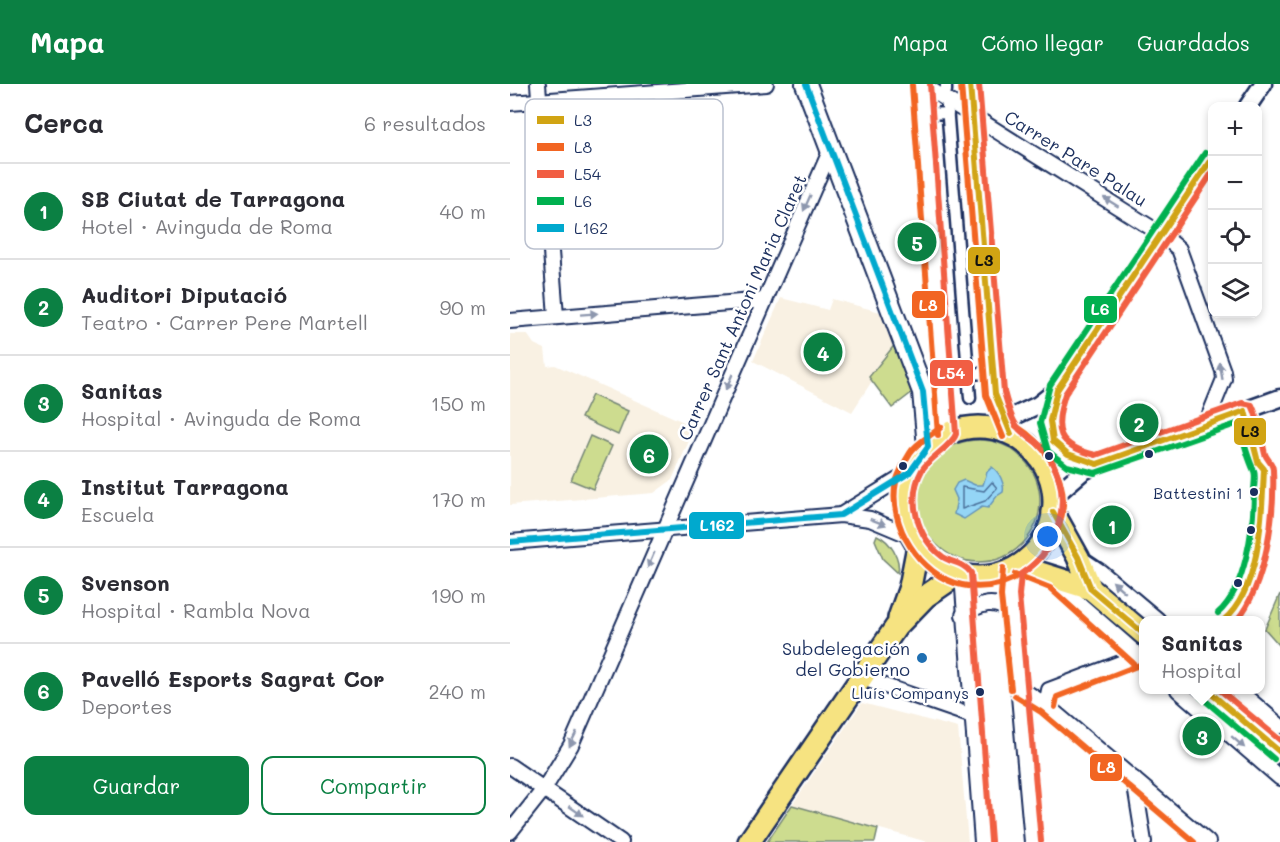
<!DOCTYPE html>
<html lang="es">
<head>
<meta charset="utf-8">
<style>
  :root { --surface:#fff; --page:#f2f2f3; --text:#2b2b33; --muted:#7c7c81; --line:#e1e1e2; --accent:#0b8043 }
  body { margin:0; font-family:Mali,sans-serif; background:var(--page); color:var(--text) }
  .controls { position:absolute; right:18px; top:18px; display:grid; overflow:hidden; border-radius:12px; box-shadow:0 3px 9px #0003 }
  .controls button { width:54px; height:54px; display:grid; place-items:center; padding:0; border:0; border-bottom:2px solid var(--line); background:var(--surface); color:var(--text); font:30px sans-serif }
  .you { position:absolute; left:538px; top:453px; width:21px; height:21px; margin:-15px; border:4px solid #fff; border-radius:50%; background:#1a73e8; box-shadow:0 0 0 9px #1a73e833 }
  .badge { display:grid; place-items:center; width:39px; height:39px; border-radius:50%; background:var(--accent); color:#fff; font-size:20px; font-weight:700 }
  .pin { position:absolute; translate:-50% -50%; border:3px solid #fff; box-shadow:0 2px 6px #0006 }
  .popup { position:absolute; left:629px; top:532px; width:126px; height:78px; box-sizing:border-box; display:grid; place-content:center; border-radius:12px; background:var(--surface); filter:drop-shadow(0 2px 4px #0005); font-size:20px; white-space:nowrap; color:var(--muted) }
  .popup b { font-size:22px; color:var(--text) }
  .popup::after { content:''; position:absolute; left:50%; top:100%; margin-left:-12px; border:12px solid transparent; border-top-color:var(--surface) }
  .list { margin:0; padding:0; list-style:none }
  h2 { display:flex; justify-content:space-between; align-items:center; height:78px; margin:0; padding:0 24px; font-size:26px }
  h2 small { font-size:20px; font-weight:400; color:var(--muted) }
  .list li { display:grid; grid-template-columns:39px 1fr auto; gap:18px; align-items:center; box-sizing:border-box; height:96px; padding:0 24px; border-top:2px solid var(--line) }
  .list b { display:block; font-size:22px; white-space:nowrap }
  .list p { margin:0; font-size:20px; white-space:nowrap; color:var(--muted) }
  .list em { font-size:20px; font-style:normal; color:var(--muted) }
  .actions { display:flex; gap:12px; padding:18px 24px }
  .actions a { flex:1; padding:14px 0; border:2px solid var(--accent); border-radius:12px; text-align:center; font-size:21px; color:var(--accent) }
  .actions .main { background:var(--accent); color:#fff }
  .icon { flex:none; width:33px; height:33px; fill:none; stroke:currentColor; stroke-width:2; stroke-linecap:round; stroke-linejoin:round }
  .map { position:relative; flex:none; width:770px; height:758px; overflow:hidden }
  header { display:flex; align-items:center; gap:36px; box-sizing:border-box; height:84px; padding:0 30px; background:var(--accent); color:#fff }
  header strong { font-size:28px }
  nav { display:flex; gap:33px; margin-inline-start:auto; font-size:21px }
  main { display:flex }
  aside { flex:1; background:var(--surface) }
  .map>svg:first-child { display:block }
  .built { fill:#f9f1e3 }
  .green { fill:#cddc8f; stroke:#748676; stroke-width:1.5 }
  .water { fill:#94d5f6; stroke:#6493b9; stroke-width:1.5 }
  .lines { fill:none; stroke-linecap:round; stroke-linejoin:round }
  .shore { stroke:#4b719b; stroke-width:1.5 }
  .pedestrian-casing { stroke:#1b2f5e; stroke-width:15 }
  .minor-casing { stroke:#1b2f5e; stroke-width:18 }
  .tertiary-casing { stroke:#1b2f5e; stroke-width:21 }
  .secondary-casing { stroke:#1b2f5e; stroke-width:24 }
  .primary-casing { stroke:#1b2f5e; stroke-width:26 }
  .pedestrian { stroke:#fff; stroke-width:10 }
  .minor { stroke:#fff; stroke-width:14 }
  .tertiary { stroke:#fff; stroke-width:16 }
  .secondary { stroke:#fff; stroke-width:20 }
  .primary { stroke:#f6e381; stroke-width:21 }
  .bus-1-casing { stroke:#fff; stroke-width:10 }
  .bus-2-casing { stroke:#fff; stroke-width:10 }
  .bus-3-casing { stroke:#fff; stroke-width:10 }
  .bus-4-casing { stroke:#fff; stroke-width:10 }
  .bus-5-casing { stroke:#fff; stroke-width:10 }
  .bus-1 { stroke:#d1a413; stroke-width:6 }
  .bus-2 { stroke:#f26522; stroke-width:6 }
  .bus-3 { stroke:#f15e43; stroke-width:6 }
  .bus-4 { stroke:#00b04f; stroke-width:6 }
  .bus-5 { stroke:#00a9ce; stroke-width:6 }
  .oneway { fill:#8d97ae }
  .bus-dot { fill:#1b2f5e; stroke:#fff; stroke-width:2 }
  .poi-dot { fill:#1f6fb2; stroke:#fff; stroke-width:2 }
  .labels { text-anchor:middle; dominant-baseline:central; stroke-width:5; stroke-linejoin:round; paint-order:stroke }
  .bus-label { font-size:16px; fill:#1b2f5e; stroke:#fff; text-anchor:end }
  .street-label { font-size:18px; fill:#1b2f5e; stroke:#fff }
  .poi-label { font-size:18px; fill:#1b2f5e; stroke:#fff; text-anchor:end }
  .key { fill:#fff; stroke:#bbc1cf; stroke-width:1.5 }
  .key-label { font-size:16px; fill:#1b2f5e }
  .line-badge { stroke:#fff; stroke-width:2 }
  .badge-label { font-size:16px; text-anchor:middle; font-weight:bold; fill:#fff }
  .pale-badge-label { font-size:16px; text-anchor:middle; font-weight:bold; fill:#111 }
</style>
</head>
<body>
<header>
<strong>Mapa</strong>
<nav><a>Mapa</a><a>Cómo llegar</a><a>Guardados</a></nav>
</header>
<main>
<aside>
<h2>Cerca<small>6 resultados</small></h2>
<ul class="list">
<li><span class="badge">1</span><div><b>SB Ciutat de Tarragona</b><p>Hotel · Avinguda de Roma</p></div><em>40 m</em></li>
<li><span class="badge">2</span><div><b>Auditori Diputació</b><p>Teatro · Carrer Pere Martell</p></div><em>90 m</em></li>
<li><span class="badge">3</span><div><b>Sanitas</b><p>Hospital · Avinguda de Roma</p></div><em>150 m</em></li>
<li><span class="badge">4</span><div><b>Institut Tarragona</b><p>Escuela</p></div><em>170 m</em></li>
<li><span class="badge">5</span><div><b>Svenson</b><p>Hospital · Rambla Nova</p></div><em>190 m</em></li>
<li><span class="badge">6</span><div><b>Pavelló Esports Sagrat Cor</b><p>Deportes</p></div><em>240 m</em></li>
</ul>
<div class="actions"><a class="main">Guardar</a><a>Compartir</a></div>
</aside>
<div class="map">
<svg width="770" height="758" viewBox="0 0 770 758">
  <rect width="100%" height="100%" fill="#fff"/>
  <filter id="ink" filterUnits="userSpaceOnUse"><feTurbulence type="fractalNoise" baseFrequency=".0167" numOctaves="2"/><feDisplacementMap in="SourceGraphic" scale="12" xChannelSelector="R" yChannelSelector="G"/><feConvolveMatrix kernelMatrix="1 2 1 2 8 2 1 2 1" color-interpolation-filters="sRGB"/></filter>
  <g filter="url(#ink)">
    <g class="built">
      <path d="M271,214L318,226L322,215L374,229L386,259L359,292L362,297L342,328L243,277Z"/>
      <path d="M0,250H17L24,260L35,265L37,282L45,281L185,343L162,396L144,409L0,421Z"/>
      <path d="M352,619L448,644L458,758H418L282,721Z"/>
    </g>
    <g class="green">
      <path d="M386,259L404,307L382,324L359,293Z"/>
      <path d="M82,311L118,327L108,351L71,334Z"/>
      <path d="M80,352L102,362L83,405L61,396Z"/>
      <circle cx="469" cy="417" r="61"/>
      <path d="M367,451C380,457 391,474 388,489L373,475L365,456Z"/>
      <path d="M770,510V562L755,545Z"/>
      <path d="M282,721L368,745L365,758H257Z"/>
    </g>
    <path class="water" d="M482,383C489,388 495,399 493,408L487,412L478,424L472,423L454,435L444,430L447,415L443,406L447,399L454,396L465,401H473L477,388Z"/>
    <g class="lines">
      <path class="shore" d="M482,398L487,404L475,417L452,425V403L474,407Z"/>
      <g class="pedestrian-casing">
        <g id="pedestrian">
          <path d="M436,0V7"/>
          <path d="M437,22L460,314"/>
          <path d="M419,30L438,29"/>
          <path d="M440,291L477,289"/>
        </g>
      </g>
      <g class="minor-casing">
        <g id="minor">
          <path d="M28,0L46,232"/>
          <path d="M411,0L437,350"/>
          <path d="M412,0L651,150L669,165L713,287L714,295L695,342"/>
          <path d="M0,19L256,0"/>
          <path d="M0,237L255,216"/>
          <path d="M331,431L399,389"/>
          <path d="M0,458L331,431L360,435L403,453"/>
          <path d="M570,474L591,488L648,536"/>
          <path d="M502,485L500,511L522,758"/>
          <path d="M452,491L472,758"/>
          <path d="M546,497L565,516L634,576"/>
          <path d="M453,531C471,519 484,515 502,528"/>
          <path d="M352,594L462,632"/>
          <path d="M510,604L536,621L698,758"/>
          <path d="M668,606L770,694"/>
          <path d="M728,606L770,642"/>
          <path d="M536,621L539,606L629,572"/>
          <path d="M0,682L111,758"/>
          <path d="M624,695L634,758"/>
          <path d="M0,748L34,705L61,661L321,65"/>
        </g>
      </g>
      <g class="tertiary-casing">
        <g id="tertiary">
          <path d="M738,22L753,0"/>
          <path d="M547,306C531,355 538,368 587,380"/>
          <path d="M479,344L528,321L547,306L702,74"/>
          <path d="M543,413L572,388L587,380L770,314"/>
        </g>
      </g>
      <g class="secondary-casing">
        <g id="secondary">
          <path d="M296,0L413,308L418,363"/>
          <path d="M460,0L485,310L501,350"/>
        </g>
      </g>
      <g class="primary-casing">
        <g id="primary">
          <circle cx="469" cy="418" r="75"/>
          <path d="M543,428L568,473L581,505L634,550"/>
          <path d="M508,482L581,505"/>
          <path d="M389,534L400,503L408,462"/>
          <path d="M697,606L770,668"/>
          <path d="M239,758L386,543L416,512L448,490"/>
        </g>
      </g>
      <use href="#pedestrian" class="pedestrian"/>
      <use href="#minor" class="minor"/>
      <use href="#tertiary" class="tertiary"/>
      <use href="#secondary" class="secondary"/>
      <use href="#primary" class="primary"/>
      <g class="bus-1-casing">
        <g id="bus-1">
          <path d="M460,0L485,310L501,350"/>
          <path d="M587,380L558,370L543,357L540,337L547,306L702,74"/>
          <path d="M587,380L735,327"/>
          <path d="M543,428L568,473L581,505L634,550"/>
          <path d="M714,536C751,504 752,430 754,385L748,378L735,327"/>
          <path d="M697,606L770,668"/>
        </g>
      </g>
      <g class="bus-2-casing">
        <g id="bus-2">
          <path d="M402,1L428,351"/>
          <path d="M451,1L476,311L493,353"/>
          <path d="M431,343C422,351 406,359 400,369C395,377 389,389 386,398C377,440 410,492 452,501C502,512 550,470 553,421C554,387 533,359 506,342"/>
          <path d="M493,484L491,512L501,605"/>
          <path d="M505,490L540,504L623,579"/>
          <path d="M505,612L531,628L684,758"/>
          <path d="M545,623L547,613L632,580"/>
        </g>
      </g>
      <g class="bus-3-casing">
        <g id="bus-3">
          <path d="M420,0L446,350C442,362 420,373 412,386C396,415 407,454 433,473C442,479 455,479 461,489L481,757"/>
          <path d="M469,0L494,308C498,321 501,336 510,346C519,355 531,359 538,370C564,412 552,463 511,490L509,511L531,757"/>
          <path d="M702,89L555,310C543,347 547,362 586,371L732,319L742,321C749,335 751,354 755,370C757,376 763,379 763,386C765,431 756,501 727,536"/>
          <path d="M710,606L770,656"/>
        </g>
      </g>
      <g class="bus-4-casing">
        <g id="bus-4">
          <path d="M695,69L540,301L530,339L538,367L557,382L585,389L729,339C733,356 737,372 744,387C746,392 744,401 744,406C744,441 736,505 708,529"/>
          <path d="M691,613L764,675"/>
        </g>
      </g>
      <g class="bus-5-casing">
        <path id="bus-5" d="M0,458L331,431L399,389L418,363L413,308L296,0"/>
      </g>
      <use href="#bus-1" class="bus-1"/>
      <use href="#bus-2" class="bus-2"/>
      <use href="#bus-3" class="bus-3"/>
      <use href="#bus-4" class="bus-4"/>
      <use href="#bus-5" class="bus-5"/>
    </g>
    <defs><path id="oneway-solid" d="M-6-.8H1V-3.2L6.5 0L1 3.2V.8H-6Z" transform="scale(1.5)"/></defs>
    <g class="oneway">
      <use href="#oneway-solid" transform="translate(601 118) rotate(-148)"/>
      <use href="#oneway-solid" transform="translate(297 119) rotate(114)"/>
      <use href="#oneway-solid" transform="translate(79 230) rotate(-4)"/>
      <use href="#oneway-solid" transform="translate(711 287) rotate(-100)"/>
      <use href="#oneway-solid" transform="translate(219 298) rotate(114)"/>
      <use href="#oneway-solid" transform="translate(368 438) rotate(21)"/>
      <use href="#oneway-solid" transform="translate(141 476) rotate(113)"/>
      <use href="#oneway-solid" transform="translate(609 503) rotate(-139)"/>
      <use href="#oneway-solid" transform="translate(63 655) rotate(116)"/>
      <use href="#oneway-solid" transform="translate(728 658) rotate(41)"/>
      <use href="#oneway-solid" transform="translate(66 727) rotate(35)"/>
    </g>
  </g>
  <g class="bus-dot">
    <circle cx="639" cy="370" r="5"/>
    <circle cx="539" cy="372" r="5"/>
    <circle cx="393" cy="382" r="5"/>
    <circle cx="744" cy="408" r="5"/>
    <circle cx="741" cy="446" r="5"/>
    <circle cx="728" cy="499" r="5"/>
    <circle cx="470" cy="608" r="5"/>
  </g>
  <circle class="poi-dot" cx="412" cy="574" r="6"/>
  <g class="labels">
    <g class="bus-label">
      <text x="733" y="408">Battestini 1</text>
      <text x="459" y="608">Lluís Companys</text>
    </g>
    <g class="street-label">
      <text transform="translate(566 74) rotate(32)">Carrer Pare Palau</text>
      <text transform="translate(232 223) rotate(-66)">Carrer Sant Antoni Maria Claret</text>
    </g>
    <g class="poi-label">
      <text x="400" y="564">Subdelegación<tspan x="400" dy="21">del Gobierno</tspan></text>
    </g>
  </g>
  <rect x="15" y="15" width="198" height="150" rx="9" class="key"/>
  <rect x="27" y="32" width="27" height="8" fill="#d1a413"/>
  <rect x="27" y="59" width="27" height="8" fill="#f26522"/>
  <rect x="27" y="86" width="27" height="8" fill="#f15e43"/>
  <rect x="27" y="113" width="27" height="8" fill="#00b04f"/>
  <rect x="27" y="140" width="27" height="8" fill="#00a9ce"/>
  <g class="key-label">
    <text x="64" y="42">L3</text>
    <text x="64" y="69">L8</text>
    <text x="64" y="96">L54</text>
    <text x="64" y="123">L6</text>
    <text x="64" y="150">L162</text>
  </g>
  <g class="line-badge">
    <rect x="457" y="162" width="34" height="29" rx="6" fill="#d1a413"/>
    <rect x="401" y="206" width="35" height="29" rx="6" fill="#f26522"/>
    <rect x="573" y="211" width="35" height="29" rx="6" fill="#00b04f"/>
    <rect x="419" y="275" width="45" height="28" rx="6" fill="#f15e43"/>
    <rect x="723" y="333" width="34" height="29" rx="6" fill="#d1a413"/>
    <rect x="178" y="427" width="57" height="29" rx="6" fill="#00a9ce"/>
    <rect x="579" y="669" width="34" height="29" rx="6" fill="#f26522"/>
  </g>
  <g class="badge-label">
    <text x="418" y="227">L8</text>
    <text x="590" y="231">L6</text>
    <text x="441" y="295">L54</text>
    <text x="207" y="447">L162</text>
    <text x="596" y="689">L8</text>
  </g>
  <g class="pale-badge-label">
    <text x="474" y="182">L3</text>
    <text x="740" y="353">L3</text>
  </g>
</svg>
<div class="controls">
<button>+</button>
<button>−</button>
<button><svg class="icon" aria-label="locate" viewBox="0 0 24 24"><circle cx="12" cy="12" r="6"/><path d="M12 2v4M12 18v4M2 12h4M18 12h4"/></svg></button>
<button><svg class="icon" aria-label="layers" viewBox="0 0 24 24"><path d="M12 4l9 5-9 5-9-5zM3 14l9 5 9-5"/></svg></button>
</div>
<div class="you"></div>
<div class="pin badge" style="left:602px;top:441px">1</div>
<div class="pin badge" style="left:629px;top:339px">2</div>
<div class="pin badge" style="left:692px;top:652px">3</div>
<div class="popup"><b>Sanitas</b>Hospital</div>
<div class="pin badge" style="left:313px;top:268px">4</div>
<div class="pin badge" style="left:407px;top:158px">5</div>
<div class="pin badge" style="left:139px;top:370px">6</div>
</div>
</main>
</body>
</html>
